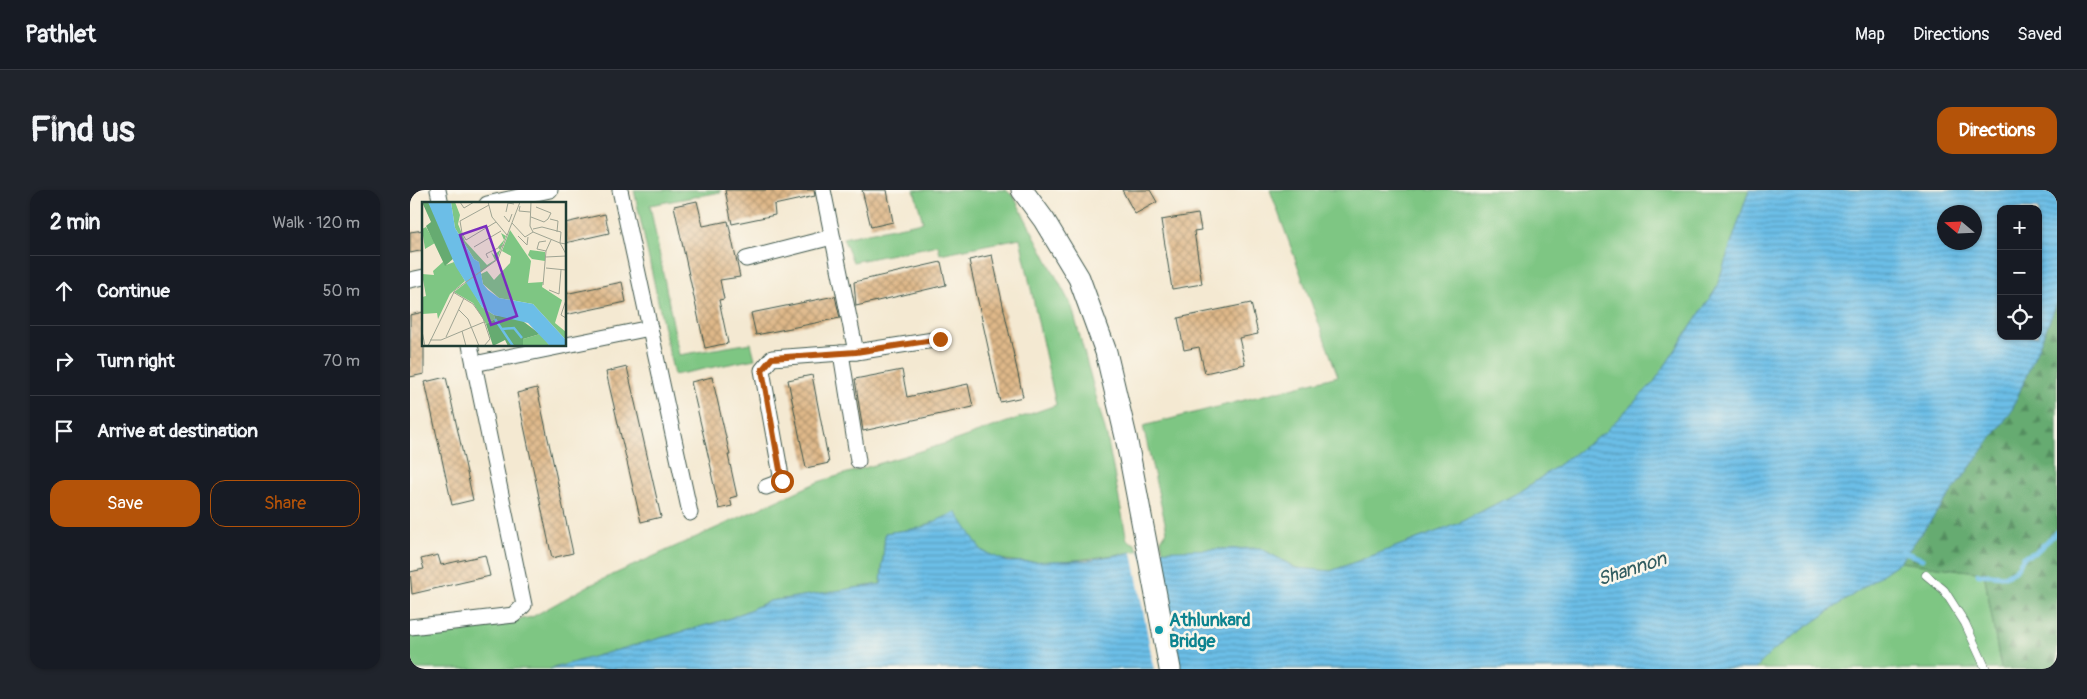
<!DOCTYPE html>
<html lang="en">
<head>
<meta charset="utf-8">
<style>
  :root { --surface:#171b24; --page:#20242c; --text:#f1f3f6; --muted:#9ea1a6; --line:#363941; --accent:#b45309 }
  body { margin:0; font-family:Pangolin,sans-serif; background:var(--page); color:var(--text) }
  .controls { position:absolute; right:15px; top:15px; display:grid; overflow:hidden; border-radius:10px; box-shadow:0 1px 4px #0004 }
  .controls button { width:45px; height:45px; display:grid; place-items:center; padding:0; border:0; border-bottom:1px solid var(--line); background:var(--surface); color:var(--text); font:25px sans-serif }
  .compass { position:absolute; left:1527px; top:15px; width:45px; height:45px; border-radius:50%; background:var(--surface); box-shadow:0 1px 4px #0004; rotate:289deg }
  .stop { position:absolute; width:15px; height:15px; margin:-11px; border:4px solid #b45309; border-radius:50%; background:#fff }
  .stop.end { background:#b45309; border-color:#fff; box-shadow:0 1px 5px #0008 }
  .list { margin:0; padding:0; list-style:none }
  h2 { display:flex; justify-content:space-between; align-items:center; height:65px; margin:0; padding:0 20px; font-size:21px }
  h2 small { font-size:16px; font-weight:400; color:var(--muted) }
  .list li { display:grid; grid-template-columns:32px 1fr auto; gap:15px; align-items:center; box-sizing:border-box; height:70px; padding:0 20px; border-top:1px solid var(--line) }
  .list b { display:block; font-size:19px; white-space:nowrap }
  .list em { font-size:16px; font-style:normal; color:var(--muted) }
  .actions { display:flex; gap:10px; padding:15px 20px }
  .actions a { flex:1; padding:11px 0; border:1px solid var(--accent); border-radius:15px; text-align:center; font-size:18px; color:var(--accent) }
  .actions .main { background:var(--accent); color:#fff }
  .icon { flex:none; width:28px; height:28px; fill:none; stroke:currentColor; stroke-width:2; stroke-linecap:round; stroke-linejoin:round }
  .map { position:relative; flex:none; width:1647px; height:479px; overflow:hidden; border-radius:15px }
  header { display:flex; align-items:center; gap:30px; box-sizing:border-box; height:70px; padding:0 25px; background:var(--surface); border-bottom:1px solid var(--line) }
  header strong { font-size:24px }
  nav { display:flex; gap:28px; margin-inline-start:auto; font-size:18px }
  .intro { display:flex; align-items:center; justify-content:space-between; box-sizing:border-box; height:120px; padding:0 30px }
  h1 { margin:0; font-size:35px }
  .button { padding:12px 22px; border-radius:15px; background:var(--accent); color:#fff; font-size:18px; font-weight:700 }
  main { display:flex; gap:30px; padding:0 30px }
  aside { flex:1; background:var(--surface); border-radius:15px; box-shadow:0 1px 4px #0004 }
  .map>svg:first-child { display:block }
  .green { fill:#7ec683; stroke:#4e825c }
  .forest { fill:url(#forest-firs); stroke:#427452 }
  .water { fill:url(#water-rules); stroke:#467e8e; fill-rule:evenodd }
  .pier { fill:#f4e9d2 }
  .lines { fill:none; stroke-linecap:round; stroke-linejoin:round }
  .stream { stroke:#6cbee7; stroke-width:5 }
  .building { fill:url(#building-cross-hatch) }
  .lane-casing { stroke:#3f574c; stroke-width:9 }
  .street-casing { stroke:#3f574c; stroke-width:17 }
  .secondary-casing { stroke:#3f574c; stroke-width:23 }
  .lane { stroke:#fff; stroke-width:8 }
  .street { stroke:#fff; stroke-width:15 }
  .secondary { stroke:#fff; stroke-width:21 }
  .route { stroke:#b45309; stroke-width:6 }
  .culture-dot { fill:#0f9aa8; stroke:#fbf7ec; stroke-width:2 }
  .labels { text-anchor:middle; dominant-baseline:central; stroke-width:5; stroke-linejoin:round; paint-order:stroke }
  .culture-label { font-size:18px; font-weight:bold; fill:#0d838f; stroke:#fbf7ec; text-anchor:start }
  .water-label { font-size:19px; font-style:italic; fill:#325d61; stroke:#fbf7ec }
  .inset-river { fill:none; stroke:#6cbee7; stroke-width:2.5 }
  .inset-road { fill:none; stroke:#9fa493; stroke-width:1 }
  .view { fill:#7b2cbf; fill-opacity:0.15; stroke:#7b2cbf; stroke-width:2.5 }
  .inset-edge { fill:none; stroke:#1f3d34; stroke-width:2.5 }
</style>
</head>
<body>
<header>
<strong>Pathlet</strong>
<nav><a>Map</a><a>Directions</a><a>Saved</a></nav>
</header>
<div class="intro"><h1>Find us</h1><a class="button">Directions</a></div>
<main>
<aside>
<h2>2 min<small>Walk · 120 m</small></h2>
<ul class="list">
<li><svg class="icon" aria-label="ahead" viewBox="0 0 24 24"><path d="M12 20V5M6 11l6-6 6 6"/></svg><div><b>Continue</b></div><em>50 m</em></li>
<li><svg class="icon" aria-label="right" viewBox="0 0 24 24"><path d="M7 20v-9h11M14 6l5 5-5 5"/></svg><div><b>Turn right</b></div><em>70 m</em></li>
<li><svg class="icon" aria-label="arrive" viewBox="0 0 24 24"><path d="M6 21V4h12l-3 4 3 4H6"/></svg><div><b>Arrive at destination</b></div></li>
</ul>
<div class="actions"><a class="main">Save</a><a>Share</a></div>
</aside>
<div class="map">
<svg width="1647" height="479" viewBox="0 0 1647 479">
  <defs>
    <pattern id="forest-firs" width="22" height="20" patternUnits="userSpaceOnUse" patternTransform="scale(1.25)"><rect width="22" height="20" fill="#66ab71"/><path d="M5 1l3.5 6h-7zM16 11l3.5 6h-7z" fill="#538c5e"/></pattern>
    <pattern id="water-rules" width="6" height="5" patternUnits="userSpaceOnUse" patternTransform="scale(1.25)"><rect width="6" height="5" fill="#6cbee7"/><path d="M0 2.5h6" fill="none" stroke="#589cbc"/></pattern>
    <pattern id="building-cross-hatch" width="8" height="8" patternUnits="userSpaceOnUse" patternTransform="scale(1.25)"><rect width="8" height="8" fill="#dfb889"/><path d="M0 0l8 8M0 8l8-8" fill="none" stroke="#b49771"/></pattern>
  </defs>
  <rect width="100%" height="100%" fill="#fbf7ec"/>
  <filter id="ink" filterUnits="userSpaceOnUse"><feTurbulence type="fractalNoise" baseFrequency=".02" numOctaves="2"/><feDisplacementMap in="SourceGraphic" scale="10" xChannelSelector="R" yChannelSelector="G"/><feConvolveMatrix kernelMatrix="1 2 1 2 8 2 1 2 1" color-interpolation-filters="sRGB"/></filter>
  <filter id="wash" filterUnits="userSpaceOnUse"><feTurbulence type="fractalNoise" baseFrequency=".0096" numOctaves="4" result="noise"/><feDisplacementMap in="SourceGraphic" scale="20" xChannelSelector="R" yChannelSelector="G"/><feGaussianBlur stdDeviation="1.12" result="paint"/><feColorMatrix in="noise" values="0 0 0 0 0 0 0 0 0 0 0 0 0 0 0 0 0 1.4 0 .05"/><feComposite in="paint" operator="in"/></filter>
  <g filter="url(#wash)">
    <rect width="100%" height="100%" fill="#f4e9d2"/>
    <g class="green">
      <path d="M224,0H311V2L240,15L269,165L341,153L345,169L264,185Z"/>
      <path d="M504,0H596L604,7L662,117L697,247L717,350L725,354L729,361C697,366 596,384 572,360C562,351 554,334 546,323L510,338L475,343L471,394L360,411L318,429L140,479H0V446L44,443L122,427L178,396L408,292L540,252L646,215L610,48L530,64L528,55L443,72L433,48L513,32Z"/>
      <path d="M860,0H1339L1306,99L1244,192L1195,242L1113,300L1047,334L921,381L886,378L850,358L753,361L751,350L757,341L733,236L928,186Z"/>
      <path d="M1490,372L1574,383L1591,479H1345L1365,459Z"/>
    </g>
    <path class="forest" d="M1647,113V479H1591L1574,383L1490,372L1601,222Z"/>
    <path class="water" d="M1339,0H1647V113L1601,222L1490,372L1365,459L1345,479H140L318,429L360,411L471,394L475,343L510,338L546,322L572,361L598,372L678,370L729,361L850,358L886,378L921,381L1047,334L1113,300L1195,242L1244,192L1306,99ZM1591,19H1628V146H1591ZM1534,22H1564V52H1534Z"/>
    <path class="pier" d="M729,361L757,416L770,479H744L722,362Z"/>
    <g class="lines">
      <g class="stream">
        <path d="M1492,361L1512,369"/>
        <path d="M1568,384L1595,386L1605,381L1614,367L1626,362L1647,342"/>
      </g>
    </g>
    <g id="blocks">
      <g class="building">
        <path d="M315,0H404L405,6L364,15L365,25L322,34Z"/>
        <path d="M452,0H477L483,32L461,37Z"/>
        <path d="M712,0H740L747,12L725,24Z"/>
        <path d="M287,11L293,36L318,31L330,87L310,90L314,109L309,110L318,153L295,158L264,16Z"/>
        <path d="M195,24L199,43L155,53V33Z"/>
        <path d="M788,24L791,40L784,41L792,94L762,99L751,30Z"/>
        <path d="M14,40V60L0,63V42Z"/>
        <path d="M582,65L613,207L590,212L559,70Z"/>
        <path d="M531,72L536,95L446,116L444,92Z"/>
        <path d="M212,92L216,112L155,125V104Z"/>
        <path d="M425,106L430,128L346,145L341,123Z"/>
        <path d="M841,113L848,144L829,148L835,174L795,183L789,157L774,160L768,128Z"/>
        <path d="M14,122V184L0,187V125Z"/>
        <path d="M217,177L251,327L231,332L196,182Z"/>
        <path d="M492,180L497,207L558,194L563,217L453,241L445,189Z"/>
        <path d="M402,185L419,273L396,278L378,190Z"/>
        <path d="M36,187L63,310L42,315L15,192Z"/>
        <path d="M302,187L320,265H318L327,306L320,308L322,316L309,319L301,282H302L281,192Z"/>
        <path d="M127,198L163,363L142,368L107,203Z"/>
        <path d="M28,365L31,375L75,365L80,386L2,404L0,382L14,379L11,369Z"/>
      </g>
    </g>
  </g>
  <g filter="url(#ink)">
    <use href="#blocks" fill-opacity="0" stroke="#3f574c" stroke-width="1"/>
    <g class="lines">
      <g class="lane-casing">
        <path id="lane" d="M1516,385L1534,400L1555,433L1576,479"/>
      </g>
      <g class="street-casing">
        <g id="street">
          <path d="M28,0L31,14"/>
          <path d="M210,0L280,323"/>
          <path d="M413,0L446,162L530,149"/>
          <path d="M77,14L140,0"/>
          <path d="M336,69L422,47"/>
          <path d="M0,90L14,87"/>
          <path d="M431,163L448,271"/>
          <path d="M64,174L240,138"/>
          <path d="M356,297L372,291L352,180L362,168L446,162"/>
          <path d="M0,437L104,425L114,415L60,155"/>
        </g>
      </g>
      <g class="secondary-casing">
        <path id="secondary" d="M612,0L634,30L669,88L696,162L716,247L760,479"/>
      </g>
      <use href="#lane" class="lane"/>
      <use href="#street" class="street"/>
      <use href="#secondary" class="secondary"/>
    </g>
  </g>
  <g class="lines" filter="url(#ink)">
    <path class="route" d="M372,291L352,180L362,168L446,162L530,149"/>
  </g>
  <circle class="culture-dot" cx="749" cy="440" r="5"/>
  <g class="labels">
    <g class="culture-label">
      <text x="759" y="430">Athlunkard<tspan x="759" dy="21">Bridge</tspan></text>
    </g>
    <g class="water-label">
      <text transform="translate(1222 379) rotate(-18)">Shannon</text>
    </g>
  </g>
  <g transform="translate(12 12)">
    <rect width="144" height="144" fill="#f4e9d2"/>
    <path d="M29,0H33L38,13L36,22L43,39L65,63L73,58L69,50L72,53L78,48L76,45L82,38L79,31L84,34L75,57L58,71L57,60L52,57L33,26ZM4,25L13,41L3,47L0,27ZM88,28L109,59L106,81L121,80L120,85L140,98L133,121L144,130V138L111,102L77,96L61,82L59,72L65,69L72,78L88,61L89,54L80,49ZM108,48L123,50V59L110,57L106,53ZM22,59L24,63L32,60L43,79L28,92L16,117L15,111L0,112V95L4,94L0,72L12,73L11,69ZM45,80L60,105L72,113L73,117L64,122L51,101L32,90ZM118,132L128,144H101V137Z" fill="#7ec683"/>
    <path d="M0,0H6L9,5L32,56L23,64L4,24L9,20ZM72,113L98,117L118,132L101,137V144H86L83,138L71,144L64,122L73,117Z" fill="#66ab71"/>
    <path d="M6,0H29L33,26L52,57L57,60L61,82L66,88L77,96L111,102L144,138V144H128L106,121L72,113L60,105L34,65Z" fill="#6cbee7"/>
    <path class="inset-river" d="M73,117L91,144M80,127L92,126L100,136"/>
    <path class="inset-road" d="M38,0L42,6L52,0M66,0L70,15L85,33M109,0L108,24L111,30L138,41L144,52M67,3L38,19L40,31L44,38L74,20M98,4L97,9L108,10M84,10L86,1L92,2M82,14L87,20L90,12M109,15L122,20L126,17L129,11L114,5M128,17L136,19L135,30M90,21L103,35L111,30M111,27L120,25L139,30L138,41L144,42M96,34L105,43L106,35M124,39L117,40L115,47L124,49M52,45L79,29M124,55L144,54M66,56L64,52L82,43M124,66L144,68M121,83L124,49L129,38M127,88L137,92L139,68M31,90L51,102L61,116L68,137L62,144M144,98L139,113L144,116M37,108L46,117L57,144M0,129L3,144M40,129L44,144M24,135L42,96M8,138H19L62,120M6,144L33,88L76,57L98,0"/>
    <path class="view" d="M64,24L95,114L69,123L38,33Z"/>
    <rect width="144" height="144" class="inset-edge"/>
  </g>
</svg>
<div class="controls">
<button>+</button>
<button>−</button>
<button><svg class="icon" aria-label="locate" viewBox="0 0 24 24"><circle cx="12" cy="12" r="6"/><path d="M12 2v4M12 18v4M2 12h4M18 12h4"/></svg></button>
</div>
<svg class="compass" viewBox="-18 -18 36 36"><path d="M0-13l5 13h-10z" fill="#e53935"/><path d="M0 13l5-13h-10z" fill="#9ea1a6"/></svg>
<div class="stop" style="left:372px;top:291px"></div>
<div class="stop end" style="left:530px;top:149px"></div>
</div>
</main>
</body>
</html>
